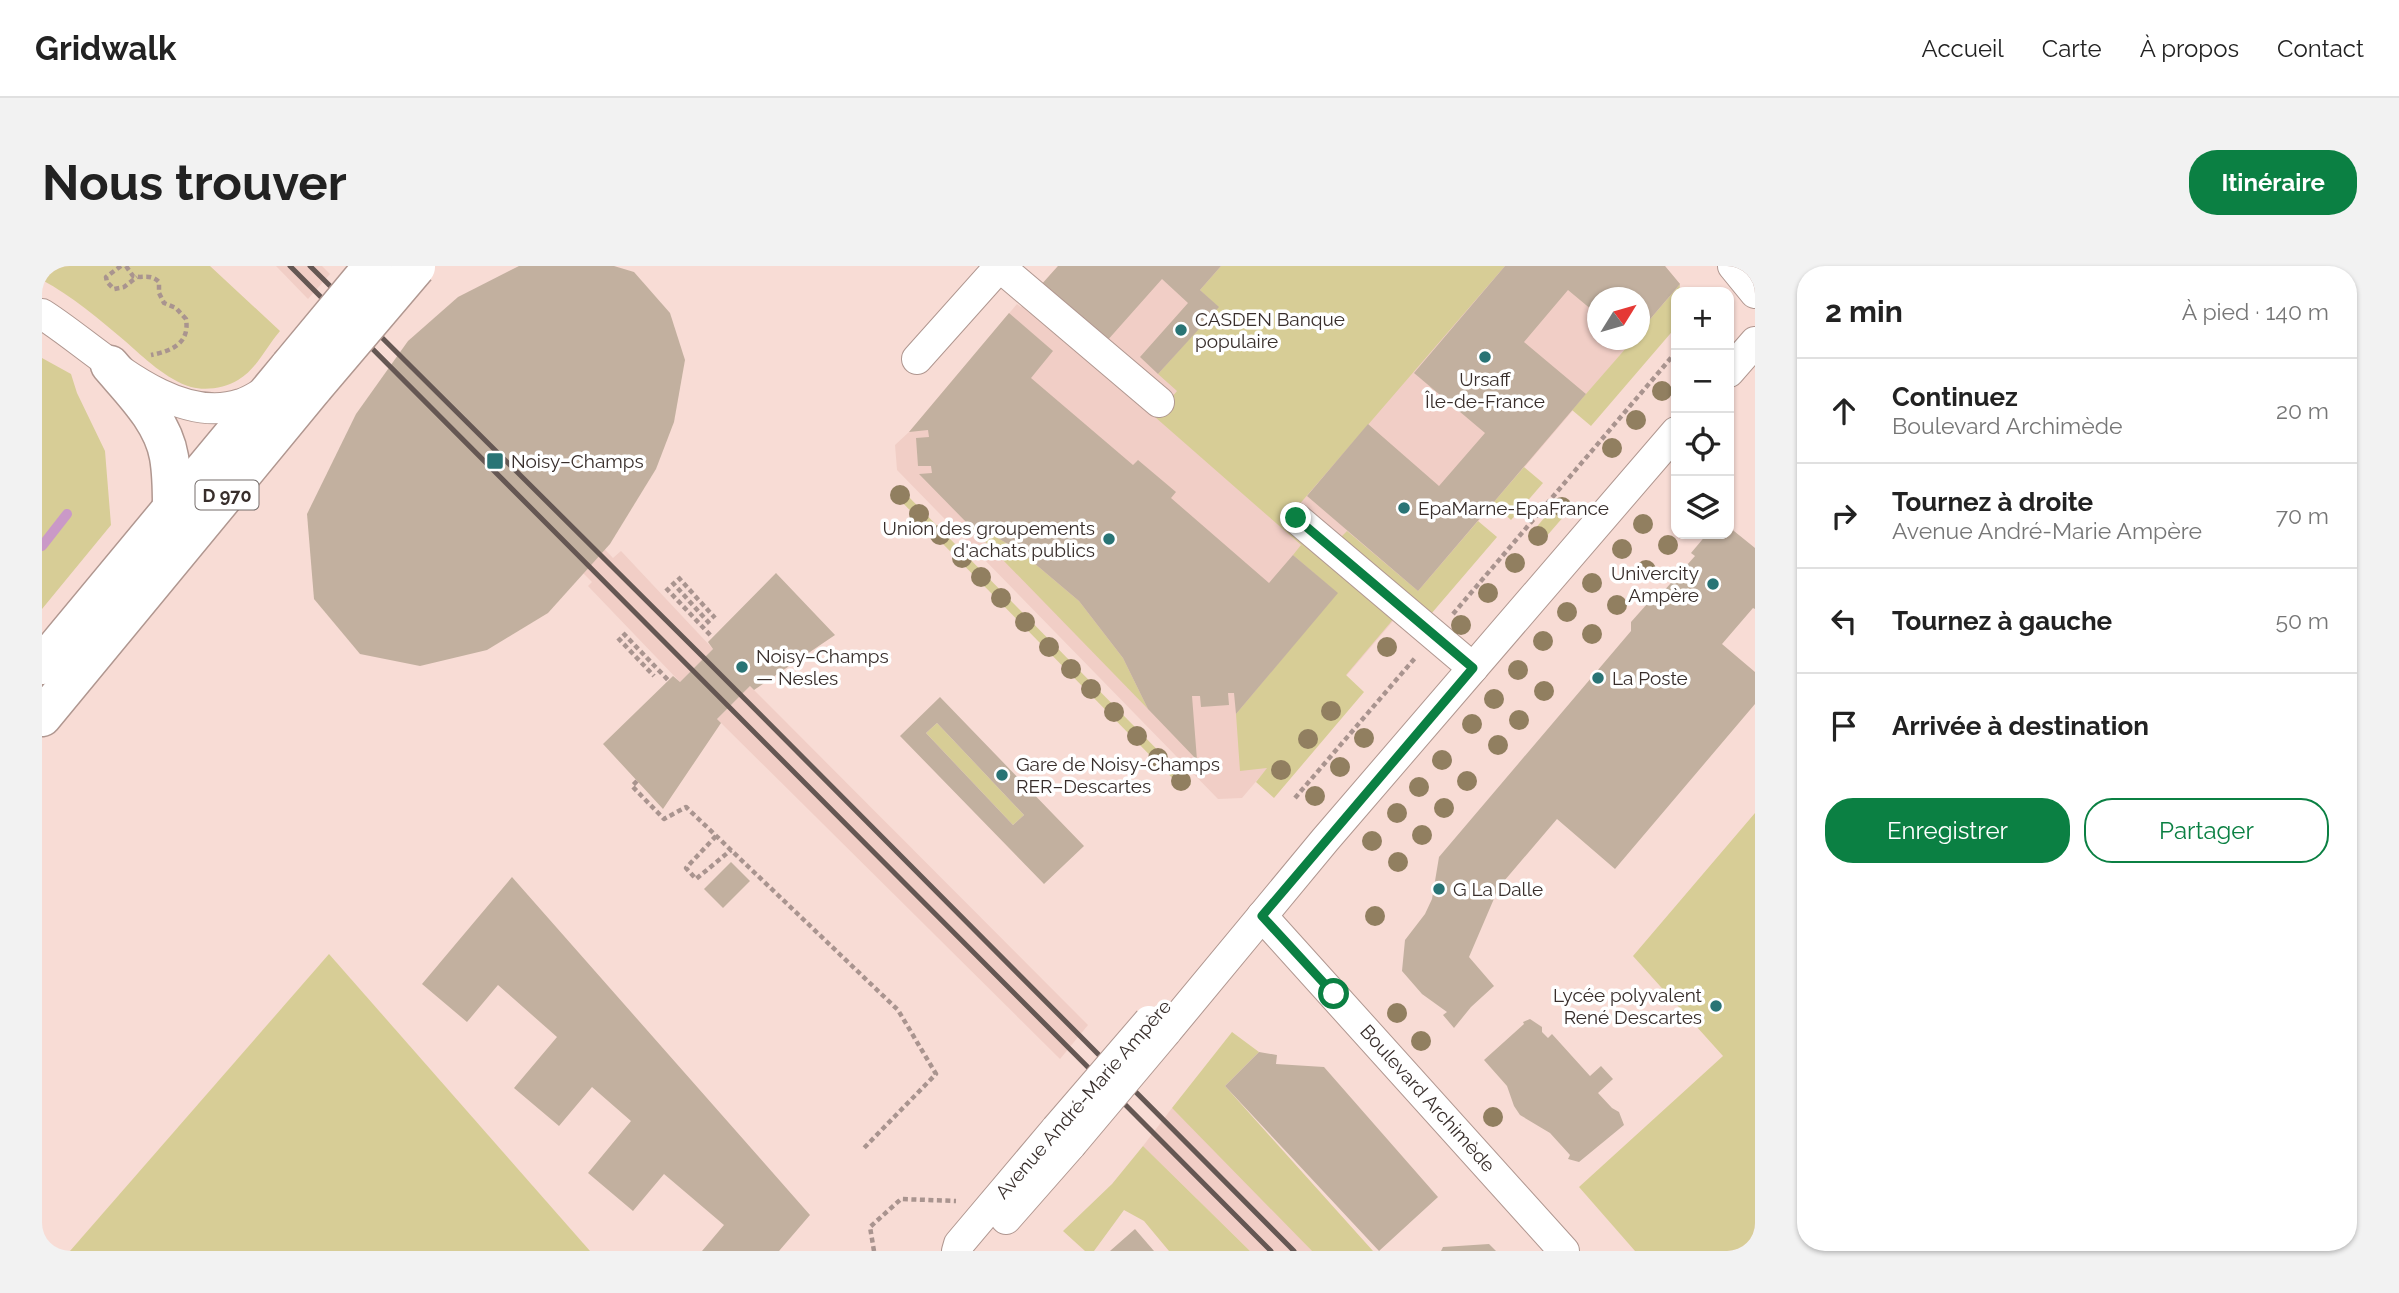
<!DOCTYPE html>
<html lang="fr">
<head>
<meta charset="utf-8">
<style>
  :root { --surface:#fff; --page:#f2f2f2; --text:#222; --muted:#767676; --line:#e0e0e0; --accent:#0b8043 }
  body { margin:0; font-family:Raleway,sans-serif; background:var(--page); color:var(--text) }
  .controls { position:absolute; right:21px; top:21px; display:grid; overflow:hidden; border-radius:14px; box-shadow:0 2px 5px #0004 }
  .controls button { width:63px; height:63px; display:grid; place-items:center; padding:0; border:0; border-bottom:2px solid var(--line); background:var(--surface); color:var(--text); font:35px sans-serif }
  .compass { position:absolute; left:1545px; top:21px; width:63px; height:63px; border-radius:50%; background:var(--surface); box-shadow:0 2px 5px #0004; rotate:53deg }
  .stop { position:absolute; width:21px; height:21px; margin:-16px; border:5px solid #0b8043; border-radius:50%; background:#fff }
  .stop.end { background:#0b8043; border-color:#fff; box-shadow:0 2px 7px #0008 }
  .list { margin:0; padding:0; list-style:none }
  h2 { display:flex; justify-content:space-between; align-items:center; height:91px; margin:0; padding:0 28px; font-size:30px }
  h2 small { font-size:23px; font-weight:400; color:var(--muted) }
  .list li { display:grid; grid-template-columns:46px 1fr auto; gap:21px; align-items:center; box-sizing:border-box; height:105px; padding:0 28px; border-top:2px solid var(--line) }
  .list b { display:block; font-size:26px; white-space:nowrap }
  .list p { margin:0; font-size:23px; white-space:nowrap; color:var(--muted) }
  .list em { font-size:23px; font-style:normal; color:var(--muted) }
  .actions { display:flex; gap:14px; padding:21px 28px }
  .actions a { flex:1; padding:16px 0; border:2px solid var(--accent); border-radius:28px; text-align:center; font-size:24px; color:var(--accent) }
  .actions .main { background:var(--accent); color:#fff }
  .icon { flex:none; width:38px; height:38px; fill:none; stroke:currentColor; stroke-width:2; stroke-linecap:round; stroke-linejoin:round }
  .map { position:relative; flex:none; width:1713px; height:985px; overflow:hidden; border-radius:28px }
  header { display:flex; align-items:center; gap:42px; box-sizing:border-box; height:98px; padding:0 35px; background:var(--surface); border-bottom:2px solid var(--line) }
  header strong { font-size:33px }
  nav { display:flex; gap:38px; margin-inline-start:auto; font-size:24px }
  .intro { display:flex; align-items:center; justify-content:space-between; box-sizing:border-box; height:168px; padding:0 42px }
  h1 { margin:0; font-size:49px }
  .button { padding:18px 32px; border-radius:28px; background:var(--accent); color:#fff; font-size:24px; font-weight:700 }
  main { display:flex; gap:42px; padding:0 42px }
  aside { flex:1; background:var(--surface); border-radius:28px; box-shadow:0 2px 5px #0004 }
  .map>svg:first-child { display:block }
  .built { fill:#f1cec6 }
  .green { fill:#d7cd96 }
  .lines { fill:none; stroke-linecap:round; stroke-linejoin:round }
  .stream { stroke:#ca99c7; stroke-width:10 }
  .building { fill:#c2b09f; fill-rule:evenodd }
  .minor-casing { stroke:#b09790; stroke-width:32 }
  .major-casing { stroke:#b09790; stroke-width:41 }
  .path { stroke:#a9948f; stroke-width:4.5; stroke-dasharray:5 3.5; stroke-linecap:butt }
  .minor { stroke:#fff; stroke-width:30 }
  .major { stroke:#fff; stroke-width:38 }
  .rail { stroke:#655753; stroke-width:5 }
  .minor-bridge-casing { stroke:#b09790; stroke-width:32; stroke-linecap:butt }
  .major-bridge-casing { stroke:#b09790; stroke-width:41; stroke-linecap:butt }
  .minor-bridge { stroke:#fff; stroke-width:30 }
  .major-bridge { stroke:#fff; stroke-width:38 }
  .tree { fill:#917f60 }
  .route { stroke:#0b8043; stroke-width:9 }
  .poi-dot { fill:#297475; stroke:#fff; stroke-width:2.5 }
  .labels { text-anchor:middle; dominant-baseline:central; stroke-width:7; stroke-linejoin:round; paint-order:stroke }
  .shield { fill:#fff; stroke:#746d6b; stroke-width:2 }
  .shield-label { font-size:18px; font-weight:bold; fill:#382e2b }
  .poi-label { font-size:19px; fill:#382e2b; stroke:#fff; text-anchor:start }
  .street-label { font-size:19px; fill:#382e2b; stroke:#fff }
</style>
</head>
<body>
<header>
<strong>Gridwalk</strong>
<nav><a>Accueil</a><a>Carte</a><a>À propos</a><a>Contact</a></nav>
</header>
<div class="intro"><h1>Nous trouver</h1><a class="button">Itinéraire</a></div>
<main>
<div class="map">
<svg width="1713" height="985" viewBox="0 0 1713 985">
  <rect width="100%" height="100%" fill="#f8dcd5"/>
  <g class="built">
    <path d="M234,0H280L288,8L266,33Z"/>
    <path d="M1016,0H1623L1638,18L1598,65V32H1556V74H1591L1200,532L1176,533L855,204L853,179L867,166L975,38L979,41Z"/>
    <path d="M541,261L571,292L579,285L671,383L638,416L546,320L550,316L520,286Z"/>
    <path d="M708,420L1046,759L1018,793L675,453Z"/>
    <path d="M1130,842L1213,924L1270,985H1208L1101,880Z"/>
  </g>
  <g class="green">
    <path d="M0,0H168L238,65C224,81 215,103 196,114C183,122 164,125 149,121C125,114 101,91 83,75C57,53 30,30 0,14Z"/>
    <path d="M1179,0H1463L1243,255L1354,350L1304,409L1322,426L1232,532L1214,516L1225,502L1198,505L1194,448L1295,327L1251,289L1259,279L1113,151L1135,125L1116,108L1176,41L1158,24Z"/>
    <path d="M1638,18L1637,26H1634V61L1549,160L1530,144L1591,74H1598V65Z"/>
    <path d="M0,92L29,108L35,127L63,185L69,259L0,343Z"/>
    <path d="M1482,201L1501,217L1469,254L1451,237Z"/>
    <path d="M858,222L1149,518L1142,524L852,228Z"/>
    <path d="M1519,232L1529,242L1497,279L1487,270Z"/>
    <path d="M1436,255L1455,271L1389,348L1299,271L1305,265L1376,325Z"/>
    <path d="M926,258L951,269L979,286L1037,335L1081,392L1106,443Z"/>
    <path d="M895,457L982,549L971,559L884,467Z"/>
    <path d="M1713,547V985H1593L1537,921L1681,790L1591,690Z"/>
    <path d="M287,688L548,985H28Z"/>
    <path d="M1190,766L1217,786L1183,820L1331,985H1270L1130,842Z"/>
    <path d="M1101,880L1208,985H1127L1102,955L1082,944L1052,985H1043L1021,965L1070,918Z"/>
  </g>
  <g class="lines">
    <path class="stream" d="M0,280L25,248"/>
  </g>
  <g class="building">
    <path d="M477,0H572L592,6L628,47L643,94L632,156L614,203L568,278L506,347L445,384L378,400L318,388L272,333L265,248L314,148L366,75L416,31Z"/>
    <path d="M1016,0H1179L1158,24L1177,41L1116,108L1098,91L1146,37L1120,13L1064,76L999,19Z"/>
    <path d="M1463,0H1623L1638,18L1598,65V32H1556V49L1526,24L1482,76L1544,128L1376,325L1265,230L1326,158L1397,220L1443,167L1372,107Z"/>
    <path d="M967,47L1011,85L989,112L1091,199L1096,194L1134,226L1129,232L1227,317L1251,289L1296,327L1194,448L1192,427H1186L1187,439L1159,441L1158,430H1150L1155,494L1106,443L1081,392L1037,335L979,286L951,269L926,258L877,208L890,207L889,200H876L874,172L887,171L886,164L867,166Z"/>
    <path d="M1687,261L1713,282V343L1711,342L1680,378L1713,406V438L1573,603L1515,553L1457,621L1427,691L1452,720L1429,741L1412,762L1401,749L1405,746L1380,728L1360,705L1363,674L1383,648L1390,633L1397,591L1589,365V356L1605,338L1617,324L1620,327L1653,290L1649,287L1665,268H1687Z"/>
    <path d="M734,307L793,369L712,424L708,420L675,453L679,457L621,543L561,478L631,410L638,416L671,383L666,376Z"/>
    <path d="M898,431L1042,580L1002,618L858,470ZM895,457L982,549L971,559L884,467Z"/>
    <path d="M689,596L708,615L681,642L662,623Z"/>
    <path d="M470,611L768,949L737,985H660L682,959L622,908L591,945L546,907L589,855L550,821L517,860L472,822L515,771L456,719L425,756L380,718Z"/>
    <path d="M1488,753L1500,761V766L1506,772L1510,768L1548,810L1559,800L1571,813L1556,827L1570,842L1577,846L1582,859L1537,896L1526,893L1528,889L1508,867L1478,849L1472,840L1465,820L1442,794L1482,758L1481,756Z"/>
    <path d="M1217,786L1235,789L1234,798L1282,801L1396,931L1337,985L1183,820Z"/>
    <path d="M1093,963L1112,985H1068Z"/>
    <path d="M1447,978L1454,985H1399L1401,981Z"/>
  </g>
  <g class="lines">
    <g class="minor-casing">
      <g id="minor">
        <path d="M1691,0L1713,27"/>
        <path d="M958,1L1117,136"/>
        <path d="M0,48C53,81 129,162 199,138C209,135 218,128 228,123"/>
        <path d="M875,93L958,0"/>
        <path d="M1687,106L1713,76"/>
        <path d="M1254,252L1431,402"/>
        <path d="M1220,650L1522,985"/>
        <path d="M1124,766L1283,574L1634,166"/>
        <path d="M964,953L1029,879"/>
        <path d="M915,985L917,978L1014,863"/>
      </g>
    </g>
    <g class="major-casing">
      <g id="major">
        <path d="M68,99C91,126 121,155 127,191C130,208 130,225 130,241"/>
        <path d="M0,399L248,100"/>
        <path d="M0,451L272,121"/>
      </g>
    </g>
    <g class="path">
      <path d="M79,0L64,11L65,16L72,23L82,21L95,11"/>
      <path d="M84,0L91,10C101,13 108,7 117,16V27L122,37L134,42L144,53C148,78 129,85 109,89"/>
      <path d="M636,311L673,352"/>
      <path d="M630,316L668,358"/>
      <path d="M624,322L670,371"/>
      <path d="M1411,348L1634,86"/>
      <path d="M581,367L627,415"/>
      <path d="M576,372L612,410"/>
      <path d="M595,515L590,520L622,553L644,541L856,744L894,808L822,882"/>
      <path d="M1253,532L1373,392"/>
      <path d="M674,570L644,602L654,613L689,584"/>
      <path d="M832,985L828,961L859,933L914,935"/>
    </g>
    <use href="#minor" class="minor"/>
    <use href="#major" class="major"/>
    <g class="rail">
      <path d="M248,0L1229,985"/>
      <path d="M268,0L662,392L1252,985"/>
    </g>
    <g class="minor-bridge-casing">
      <g id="minor-bridge">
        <path d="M1014,863L1107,755"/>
        <path d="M1029,879L1124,766"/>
      </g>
    </g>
    <g class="major-bridge-casing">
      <g id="major-bridge">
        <path d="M248,100L331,0"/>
        <path d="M272,121L374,1"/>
      </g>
    </g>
    <use href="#minor-bridge" class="minor-bridge"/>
    <use href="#major-bridge" class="major-bridge"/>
  </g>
  <g class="tree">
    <circle cx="1620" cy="125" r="10"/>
    <circle cx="1594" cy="154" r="10"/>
    <circle cx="1570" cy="182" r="10"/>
    <circle cx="858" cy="229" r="10"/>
    <circle cx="1520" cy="241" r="10"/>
    <circle cx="877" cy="248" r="10"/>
    <circle cx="1601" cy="258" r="10"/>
    <circle cx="898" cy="269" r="10"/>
    <circle cx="1496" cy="270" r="10"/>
    <circle cx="1626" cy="279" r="10"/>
    <circle cx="1580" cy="283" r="10"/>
    <circle cx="920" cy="292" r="10"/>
    <circle cx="1473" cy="297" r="10"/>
    <circle cx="1604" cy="304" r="10"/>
    <circle cx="939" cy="311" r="10"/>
    <circle cx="1550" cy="317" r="10"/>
    <circle cx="1446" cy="327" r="10"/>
    <circle cx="959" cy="332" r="10"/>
    <circle cx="1575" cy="339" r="10"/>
    <circle cx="1525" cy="346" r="10"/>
    <circle cx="983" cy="356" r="10"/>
    <circle cx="1419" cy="359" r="10"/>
    <circle cx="1550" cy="368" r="10"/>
    <circle cx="1501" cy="375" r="10"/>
    <circle cx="1007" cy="381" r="10"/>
    <circle cx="1345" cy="381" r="10"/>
    <circle cx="1029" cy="403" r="10"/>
    <circle cx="1476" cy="404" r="10"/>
    <circle cx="1049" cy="423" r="10"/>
    <circle cx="1502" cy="425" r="10"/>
    <circle cx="1452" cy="433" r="10"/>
    <circle cx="1289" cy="445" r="10"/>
    <circle cx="1072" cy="446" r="10"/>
    <circle cx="1477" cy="454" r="10"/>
    <circle cx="1430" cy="458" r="10"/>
    <circle cx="1095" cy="470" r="10"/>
    <circle cx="1322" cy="472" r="10"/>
    <circle cx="1266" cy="473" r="10"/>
    <circle cx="1456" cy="479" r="10"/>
    <circle cx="1116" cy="492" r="10"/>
    <circle cx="1400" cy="494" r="10"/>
    <circle cx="1298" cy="501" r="10"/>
    <circle cx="1239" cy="504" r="10"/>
    <circle cx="1139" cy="515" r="10"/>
    <circle cx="1425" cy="515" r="10"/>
    <circle cx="1377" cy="521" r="10"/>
    <circle cx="1273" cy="530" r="10"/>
    <circle cx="1402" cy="542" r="10"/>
    <circle cx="1355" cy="547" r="10"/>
    <circle cx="1380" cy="569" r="10"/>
    <circle cx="1330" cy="575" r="10"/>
    <circle cx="1356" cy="596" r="10"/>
    <circle cx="1333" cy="650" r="10"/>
    <circle cx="1355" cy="747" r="10"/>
    <circle cx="1379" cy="775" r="10"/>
    <circle cx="1451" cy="851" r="10"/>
  </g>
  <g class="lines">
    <path class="route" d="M1254,252L1431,402L1220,650L1292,728"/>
  </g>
  <g class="poi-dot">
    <circle cx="1139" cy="64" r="7"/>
    <circle cx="1443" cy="91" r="7"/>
    <rect x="444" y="186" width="18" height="18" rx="3.5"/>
    <circle cx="1362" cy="242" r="7"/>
    <circle cx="1067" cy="273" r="7"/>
    <circle cx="1671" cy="318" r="7"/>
    <circle cx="700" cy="401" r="7"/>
    <circle cx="1556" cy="412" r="7"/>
    <circle cx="960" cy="509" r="7"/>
    <circle cx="1397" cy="623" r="7"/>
    <circle cx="1674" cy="740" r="7"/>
  </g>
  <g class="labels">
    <rect class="shield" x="153.5" y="214.5" width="63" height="29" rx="5"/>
    <g class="shield-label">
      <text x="185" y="229">D 970</text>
    </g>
    <g class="poi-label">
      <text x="1153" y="53">CASDEN Banque<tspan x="1153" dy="22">populaire</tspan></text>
      <text x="1443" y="113" text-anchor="middle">Ursaff<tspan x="1443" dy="22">Île-de-France</tspan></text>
      <text x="469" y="195">Noisy–Champs</text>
      <text x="1376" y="242">EpaMarne-EpaFrance</text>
      <text x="1053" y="262" text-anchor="end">Union des groupements<tspan x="1053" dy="22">d'achats publics</tspan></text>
      <text x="1657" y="307" text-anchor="end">Univercity<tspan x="1657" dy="22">Ampère</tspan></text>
      <text x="714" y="390">Noisy–Champs<tspan x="714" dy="22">— Nesles</tspan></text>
      <text x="1570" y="412">La Poste</text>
      <text x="974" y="498">Gare de Noisy-Champs<tspan x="974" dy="22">RER–Descartes</tspan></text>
      <text x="1411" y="623">G La Dalle</text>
      <text x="1660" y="729" text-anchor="end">Lycée polyvalent<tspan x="1660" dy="22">René Descartes</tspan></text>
    </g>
    <g class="street-label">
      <text transform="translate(1386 832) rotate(48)">Boulevard Archimède</text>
      <text transform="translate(1041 833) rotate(-49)">Avenue André-Marie Ampère</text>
    </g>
  </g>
</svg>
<div class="controls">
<button>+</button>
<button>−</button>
<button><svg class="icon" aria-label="locate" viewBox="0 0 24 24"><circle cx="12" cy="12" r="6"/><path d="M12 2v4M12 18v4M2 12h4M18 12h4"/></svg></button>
<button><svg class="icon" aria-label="layers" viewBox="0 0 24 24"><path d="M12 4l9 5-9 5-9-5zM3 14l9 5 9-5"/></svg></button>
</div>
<svg class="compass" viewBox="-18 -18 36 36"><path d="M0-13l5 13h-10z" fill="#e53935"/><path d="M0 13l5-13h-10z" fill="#767676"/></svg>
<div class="stop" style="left:1292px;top:728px"></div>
<div class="stop end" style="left:1254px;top:252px"></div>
</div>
<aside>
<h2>2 min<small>À pied · 140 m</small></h2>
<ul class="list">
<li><svg class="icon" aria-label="ahead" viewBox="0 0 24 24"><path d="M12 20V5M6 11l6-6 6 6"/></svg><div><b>Continuez</b><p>Boulevard Archimède</p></div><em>20 m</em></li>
<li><svg class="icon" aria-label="right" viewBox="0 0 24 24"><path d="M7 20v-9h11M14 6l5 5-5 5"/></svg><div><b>Tournez à droite</b><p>Avenue André-Marie Ampère</p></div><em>70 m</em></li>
<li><svg class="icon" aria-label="left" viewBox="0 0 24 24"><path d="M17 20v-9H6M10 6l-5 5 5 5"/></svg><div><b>Tournez à gauche</b></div><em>50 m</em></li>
<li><svg class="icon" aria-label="arrive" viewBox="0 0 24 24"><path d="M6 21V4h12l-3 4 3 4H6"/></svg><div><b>Arrivée à destination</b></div></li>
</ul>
<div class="actions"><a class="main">Enregistrer</a><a>Partager</a></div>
</aside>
</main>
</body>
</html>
